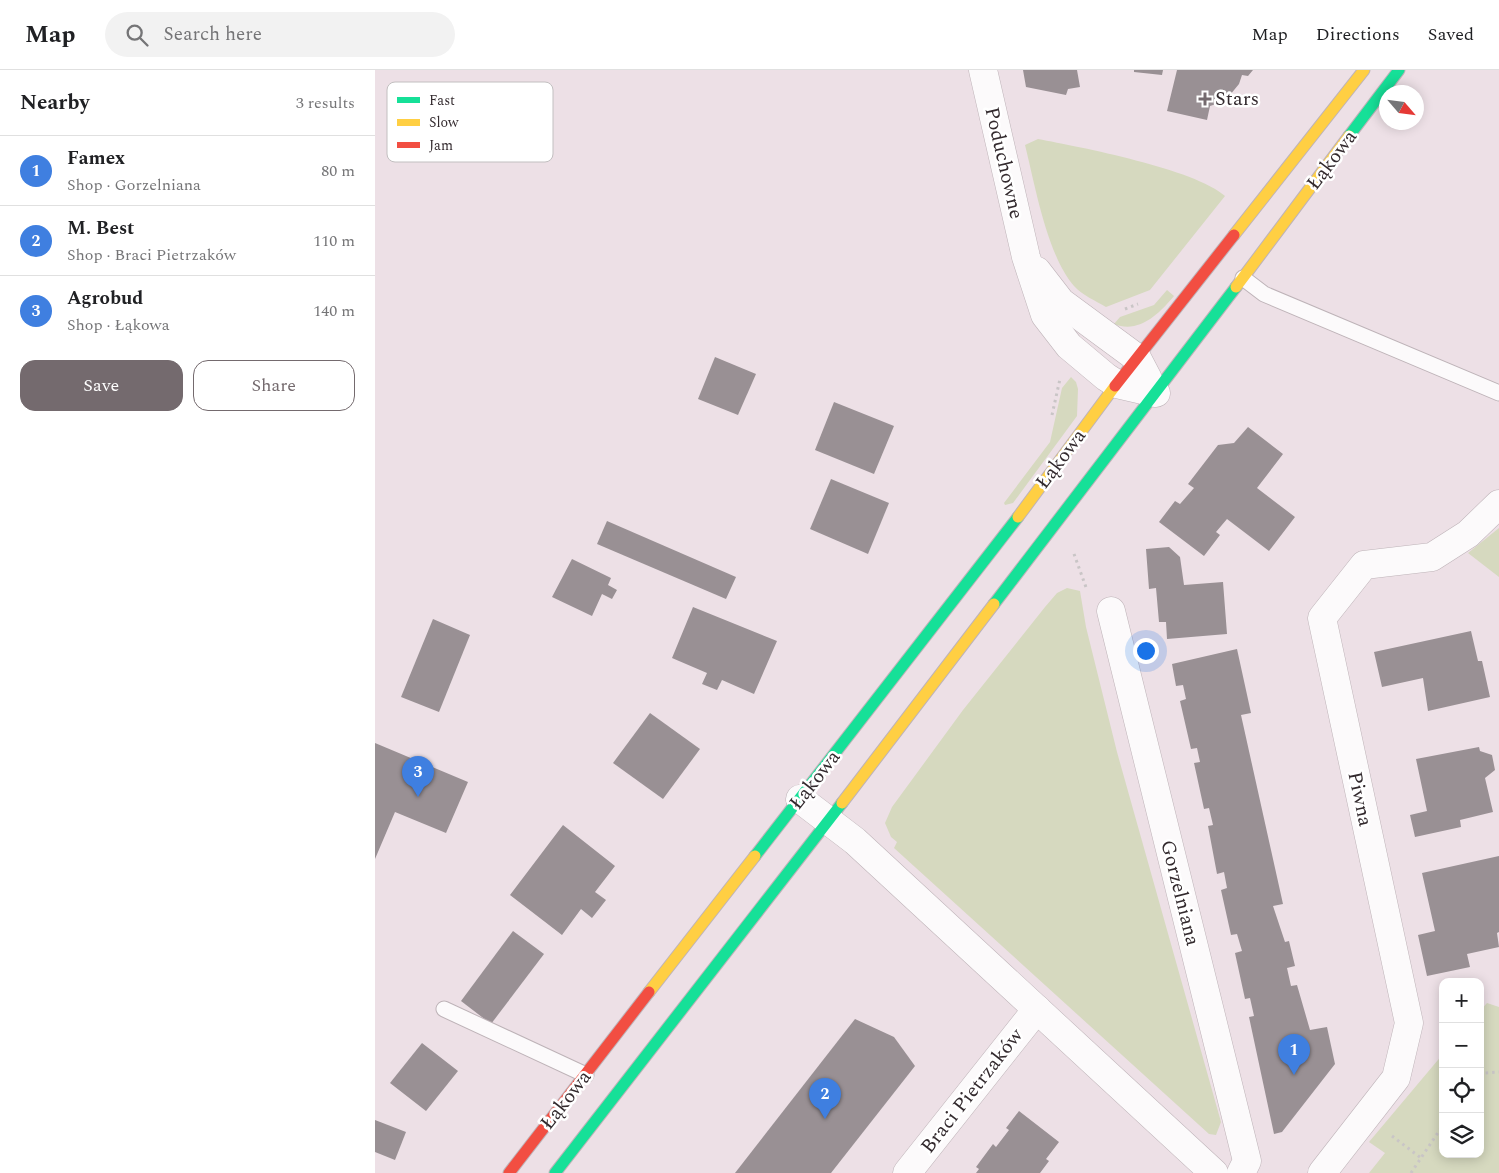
<!DOCTYPE html>
<html lang="en">
<head>
<meta charset="utf-8">
<style>
  :root { --surface:#fff; --page:#f2f2f2; --text:#202124; --muted:#757577; --line:#e0e0e0; --accent:#746a6e }
  body { margin:0; font-family:Spectral,serif; background:var(--page); color:var(--text) }
  .controls { position:absolute; right:15px; bottom:15px; display:grid; overflow:hidden; border-radius:10px; box-shadow:0 2px 12px #0003 }
  .controls button { width:45px; height:45px; display:grid; place-items:center; padding:0; border:0; border-bottom:1px solid var(--line); background:var(--surface); color:var(--text); font:25px sans-serif }
  .compass { position:absolute; left:1004px; top:15px; width:45px; height:45px; border-radius:50%; background:var(--surface); box-shadow:0 2px 12px #0003; rotate:118deg }
  .you { position:absolute; left:770px; top:580px; width:18px; height:18px; margin:-12px; border:4px solid #fff; border-radius:50%; background:#1a73e8; box-shadow:0 0 0 8px #1a73e833 }
  .badge { display:grid; place-items:center; width:32px; height:32px; border-radius:50%; background:var(--accent); color:#fff; font-size:16px; font-weight:700 }
  .pin { position:absolute; translate:-50% -41px; filter:drop-shadow(0 1px 2px #0008) }
  .pin::after { content:''; position:absolute; top:26px; width:18px; height:15px; background:inherit; clip-path:polygon(0 0,100% 0,50% 100%) }
  .list { margin:0; padding:0; list-style:none }
  h2 { display:flex; justify-content:space-between; align-items:center; height:65px; margin:0; padding:0 20px; font-size:21px }
  h2 small { font-size:16px; font-weight:400; color:var(--muted) }
  .list li { display:grid; grid-template-columns:32px 1fr auto; gap:15px; align-items:center; box-sizing:border-box; height:70px; padding:0 20px; border-top:1px solid var(--line) }
  .list b { display:block; font-size:19px; white-space:nowrap }
  .list p { margin:0; font-size:16px; white-space:nowrap; color:var(--muted) }
  .list em { font-size:16px; font-style:normal; color:var(--muted) }
  .actions { display:flex; gap:10px; padding:15px 20px }
  .actions a { flex:1; padding:11px 0; border:1px solid var(--accent); border-radius:15px; text-align:center; font-size:18px; color:var(--accent) }
  .actions .main { background:var(--accent); color:#fff }
  .icon { flex:none; width:28px; height:28px; fill:none; stroke:currentColor; stroke-width:2; stroke-linecap:round; stroke-linejoin:round }
  .map { position:relative; flex:none; width:1124px; height:1103px; overflow:hidden }
  header { display:flex; align-items:center; gap:30px; box-sizing:border-box; height:70px; padding:0 25px; background:var(--surface); border-bottom:1px solid var(--line) }
  header strong { font-size:24px }
  nav { display:flex; gap:28px; margin-inline-start:auto; font-size:18px }
  .search { width:350px; height:45px; background:var(--page); display:flex; align-items:center; gap:12px; box-sizing:border-box; padding:0 18px; border-radius:28px; color:var(--muted); font-size:19px }
  main { display:flex }
  aside { flex:1; background:var(--surface) }
  .map>svg:first-child { display:block }
  .green { fill:#d6d9bf }
  .building { fill:#999094 }
  .lines { fill:none; stroke-linecap:round; stroke-linejoin:round }
  .lane-casing { stroke:#beb3b8; stroke-width:17 }
  .street-casing { stroke:#beb3b8; stroke-width:29 }
  .fast-casing { stroke:#beb3b8; stroke-width:13 }
  .slow-casing { stroke:#beb3b8; stroke-width:13 }
  .jam-casing { stroke:#beb3b8; stroke-width:13 }
  .path { stroke:#c9c5c6; stroke-width:3; stroke-dasharray:2.5 4; stroke-linecap:butt }
  .lane { stroke:#fcfafb; stroke-width:15 }
  .street { stroke:#fcfafb; stroke-width:28 }
  .fast { stroke:#16e098; stroke-width:11 }
  .slow { stroke:#ffcf43; stroke-width:11 }
  .jam { stroke:#f24e42; stroke-width:11 }
  .poi-dot { fill:#746a6e; stroke:#fff; stroke-width:2 }
  .labels { text-anchor:middle; dominant-baseline:central; stroke-width:5; stroke-linejoin:round; paint-order:stroke }
  .poi-label { font-size:20px; fill:#332a2e; stroke:#fff; text-anchor:start }
  .street-label { font-size:20px; fill:#332a2e; stroke:#fff }
  .key { fill:#fff; stroke:#c2bfc0; stroke-width:1 }
  .key-label { font-size:14px; fill:#332a2e }
</style>
</head>
<body>
<header>
<strong>Map</strong>
<div class="search"><svg class="icon" aria-label="search" viewBox="0 0 24 24"><circle cx="10" cy="10" r="6"/><path d="M15 15l6 6"/></svg>Search here</div>
<nav><a>Map</a><a>Directions</a><a>Saved</a></nav>
</header>
<main>
<aside>
<h2>Nearby<small>3 results</small></h2>
<ul class="list">
<li><span class="badge" style="background:#3f7fe0">1</span><div><b>Famex</b><p>Shop · Gorzelniana</p></div><em>80 m</em></li>
<li><span class="badge" style="background:#3f7fe0">2</span><div><b>M. Best</b><p>Shop · Braci Pietrzaków</p></div><em>110 m</em></li>
<li><span class="badge" style="background:#3f7fe0">3</span><div><b>Agrobud</b><p>Shop · Łąkowa</p></div><em>140 m</em></li>
</ul>
<div class="actions"><a class="main">Save</a><a>Share</a></div>
</aside>
<div class="map">
<svg width="1124" height="1103" viewBox="0 0 1124 1103">
  <rect width="100%" height="100%" fill="#ede0e6"/>
  <g class="green">
    <path d="M663,69C705,77 820,99 850,126L775,220L731,237C721,231 707,225 699,216C672,185 660,115 650,75Z"/>
    <path d="M792,220L799,226C784,244 764,264 739,254L745,247L779,235Z"/>
    <path d="M696,307L701,312L703,319L702,346L638,433L630,435L629,433L675,372L687,318Z"/>
    <path d="M1124,458V507L1093,483Z"/>
    <path d="M692,518L705,521L711,557L742,682L846,1052L841,1065L834,1064L519,778L522,772L516,767L510,753L517,737L588,640L670,537L682,523Z"/>
    <path d="M1112,933L1124,937V1103H994L1010,1083L994,1072L1068,984V1084H1105V941Z"/>
  </g>
  <g class="building">
    <path d="M648,0H702L705,17L693,19L691,25L651,17Z"/>
    <path d="M759,0H788L787,5L759,2Z"/>
    <path d="M802,0H878L873,6L867,5L864,14L850,31L835,36L832,50L792,41Z"/>
    <path d="M340,287L381,304L363,345L323,329Z"/>
    <path d="M459,332L519,356L499,404L440,380Z"/>
    <path d="M873,357L908,384L882,418L920,447L894,481L852,449L841,462L845,465L829,486L784,452L800,431L805,434L819,418L813,414L843,375L859,373Z"/>
    <path d="M456,409L514,433L493,484L435,459Z"/>
    <path d="M232,451L361,507L351,529L222,474Z"/>
    <path d="M794,477L805,487L809,515L848,512L852,564L792,569L791,552H784L781,518L774,519L771,479Z"/>
    <path d="M197,489L236,508L233,515L242,520L237,529L227,524L217,546L177,527Z"/>
    <path d="M318,537L402,571L379,624L347,610L342,620L327,614L332,603L297,588Z"/>
    <path d="M58,549L95,565L64,642L26,627Z"/>
    <path d="M1096,561L1103,591H1107L1115,627L1053,641L1048,608L1007,617L999,582Z"/>
    <path d="M862,579L876,643L866,645L908,834L898,836L910,872L914,871L920,896L912,898L916,916L922,915L935,960L952,957L960,994L907,1062L899,1064L874,947L879,946L875,928L870,929L860,883L867,881L862,864L856,865L846,820L852,818L849,802L842,804L833,756L838,755L834,738L829,739L819,693L825,692L822,678L816,679L805,631L811,629L808,615L801,616L797,594Z"/>
    <path d="M275,643L325,679L288,729L238,693Z"/>
    <path d="M0,673L93,712L71,763L20,742L0,789Z"/>
    <path d="M1104,677L1105,681L1117,685L1120,700L1110,708L1118,742L1085,750L1086,757L1040,767L1035,745L1052,741L1041,689Z"/>
    <path d="M188,755L240,796L220,822L231,830L217,848L206,839L187,865L135,825Z"/>
    <path d="M1124,786V862L1122,863L1124,877L1092,884L1095,897L1052,906L1043,865L1060,861L1047,803Z"/>
    <path d="M138,861L169,884L116,954L86,931Z"/>
    <path d="M480,949L519,967L540,996L456,1103H360Z"/>
    <path d="M47,973L83,1001L51,1041L15,1013Z"/>
    <path d="M644,1041L684,1072L671,1089L674,1091L665,1103H601L604,1099L601,1097L618,1074L621,1077L634,1060L631,1058Z"/>
    <path d="M0,1050L31,1062L20,1090L0,1082Z"/>
  </g>
  <g class="lines">
    <g class="lane-casing">
      <g id="lane">
        <path d="M868,208L889,224L1124,323"/>
        <path d="M69,939L211,1005"/>
      </g>
    </g>
    <g class="street-casing">
      <g id="street">
        <path d="M608,0L651,187L670,245L694,276L731,307L742,314L781,323"/>
        <path d="M662,201L686,232L762,288L773,309"/>
        <path d="M736,541L872,1091L866,1103"/>
        <path d="M425,729L480,771L839,1103"/>
        <path d="M532,1103L662,939"/>
        <path d="M947,1103L1021,1008L1034,953L947,548L989,495L1057,487L1093,464L1124,434"/>
      </g>
    </g>
    <g class="fast-casing">
      <g id="fast">
        <path d="M974,66L1024,0"/>
        <path d="M619,534L861,217"/>
        <path d="M380,786L643,447"/>
        <path d="M180,1103L467,733"/>
      </g>
    </g>
    <g class="slow-casing">
      <g id="slow">
        <path d="M859,165L989,0"/>
        <path d="M861,217L974,66"/>
        <path d="M643,447L740,316"/>
        <path d="M467,733L619,534"/>
        <path d="M274,922L380,786"/>
      </g>
    </g>
    <g class="jam-casing">
      <g id="jam">
        <path d="M740,316L859,165"/>
        <path d="M134,1103L274,922"/>
      </g>
    </g>
    <g class="path">
      <path d="M750,239L763,234"/>
      <path d="M677,345L685,309"/>
      <path d="M699,484L712,520"/>
      <path d="M1105,1006L1110,1003L1124,1002"/>
      <path d="M1017,1066L1046,1088"/>
      <path d="M1036,1103L1068,1055"/>
    </g>
    <use href="#lane" class="lane"/>
    <use href="#street" class="street"/>
    <use href="#fast" class="fast"/>
    <use href="#slow" class="slow"/>
    <use href="#jam" class="jam"/>
  </g>
  <path class="poi-dot" d="M827.5 21.5h5v5h5v5h-5v5h-5v-5h-5v-5h5z"/>
  <g class="labels">
    <g class="poi-label">
      <text x="840" y="29">Stars</text>
    </g>
    <g class="street-label">
      <text transform="translate(957 90) rotate(-53)">Łąkowa</text>
      <text transform="translate(629 93) rotate(77)">Poduchowne</text>
      <text transform="translate(686 389) rotate(-53)">Łąkowa</text>
      <text transform="translate(440 710) rotate(-52)">Łąkowa</text>
      <text transform="translate(985 729) rotate(78)">Piwna</text>
      <text transform="translate(805 823) rotate(76)">Gorzelniana</text>
      <text transform="translate(597 1021) rotate(-52)">Braci Pietrzaków</text>
      <text transform="translate(191 1030) rotate(-52)">Łąkowa</text>
    </g>
  </g>
  <rect x="12" y="12" width="166" height="80" rx="8" class="key"/>
  <rect x="22" y="27" width="23" height="6" fill="#16e098"/>
  <rect x="22" y="49" width="23" height="7" fill="#ffcf43"/>
  <rect x="22" y="72" width="23" height="6" fill="#f24e42"/>
  <g class="key-label">
    <text x="54" y="35">Fast</text>
    <text x="54" y="57">Slow</text>
    <text x="54" y="80">Jam</text>
  </g>
</svg>
<div class="controls">
<button>+</button>
<button>−</button>
<button><svg class="icon" aria-label="locate" viewBox="0 0 24 24"><circle cx="12" cy="12" r="6"/><path d="M12 2v4M12 18v4M2 12h4M18 12h4"/></svg></button>
<button><svg class="icon" aria-label="layers" viewBox="0 0 24 24"><path d="M12 4l9 5-9 5-9-5zM3 14l9 5 9-5"/></svg></button>
</div>
<svg class="compass" viewBox="-18 -18 36 36"><path d="M0-13l5 13h-10z" fill="#e53935"/><path d="M0 13l5-13h-10z" fill="#757577"/></svg>
<div class="you"></div>
<div class="pin badge" style="left:919px;top:1005px;background:#3f7fe0">1</div>
<div class="pin badge" style="left:450px;top:1049px;background:#3f7fe0">2</div>
<div class="pin badge" style="left:43px;top:727px;background:#3f7fe0">3</div>
</div>
</main>
</body>
</html>
